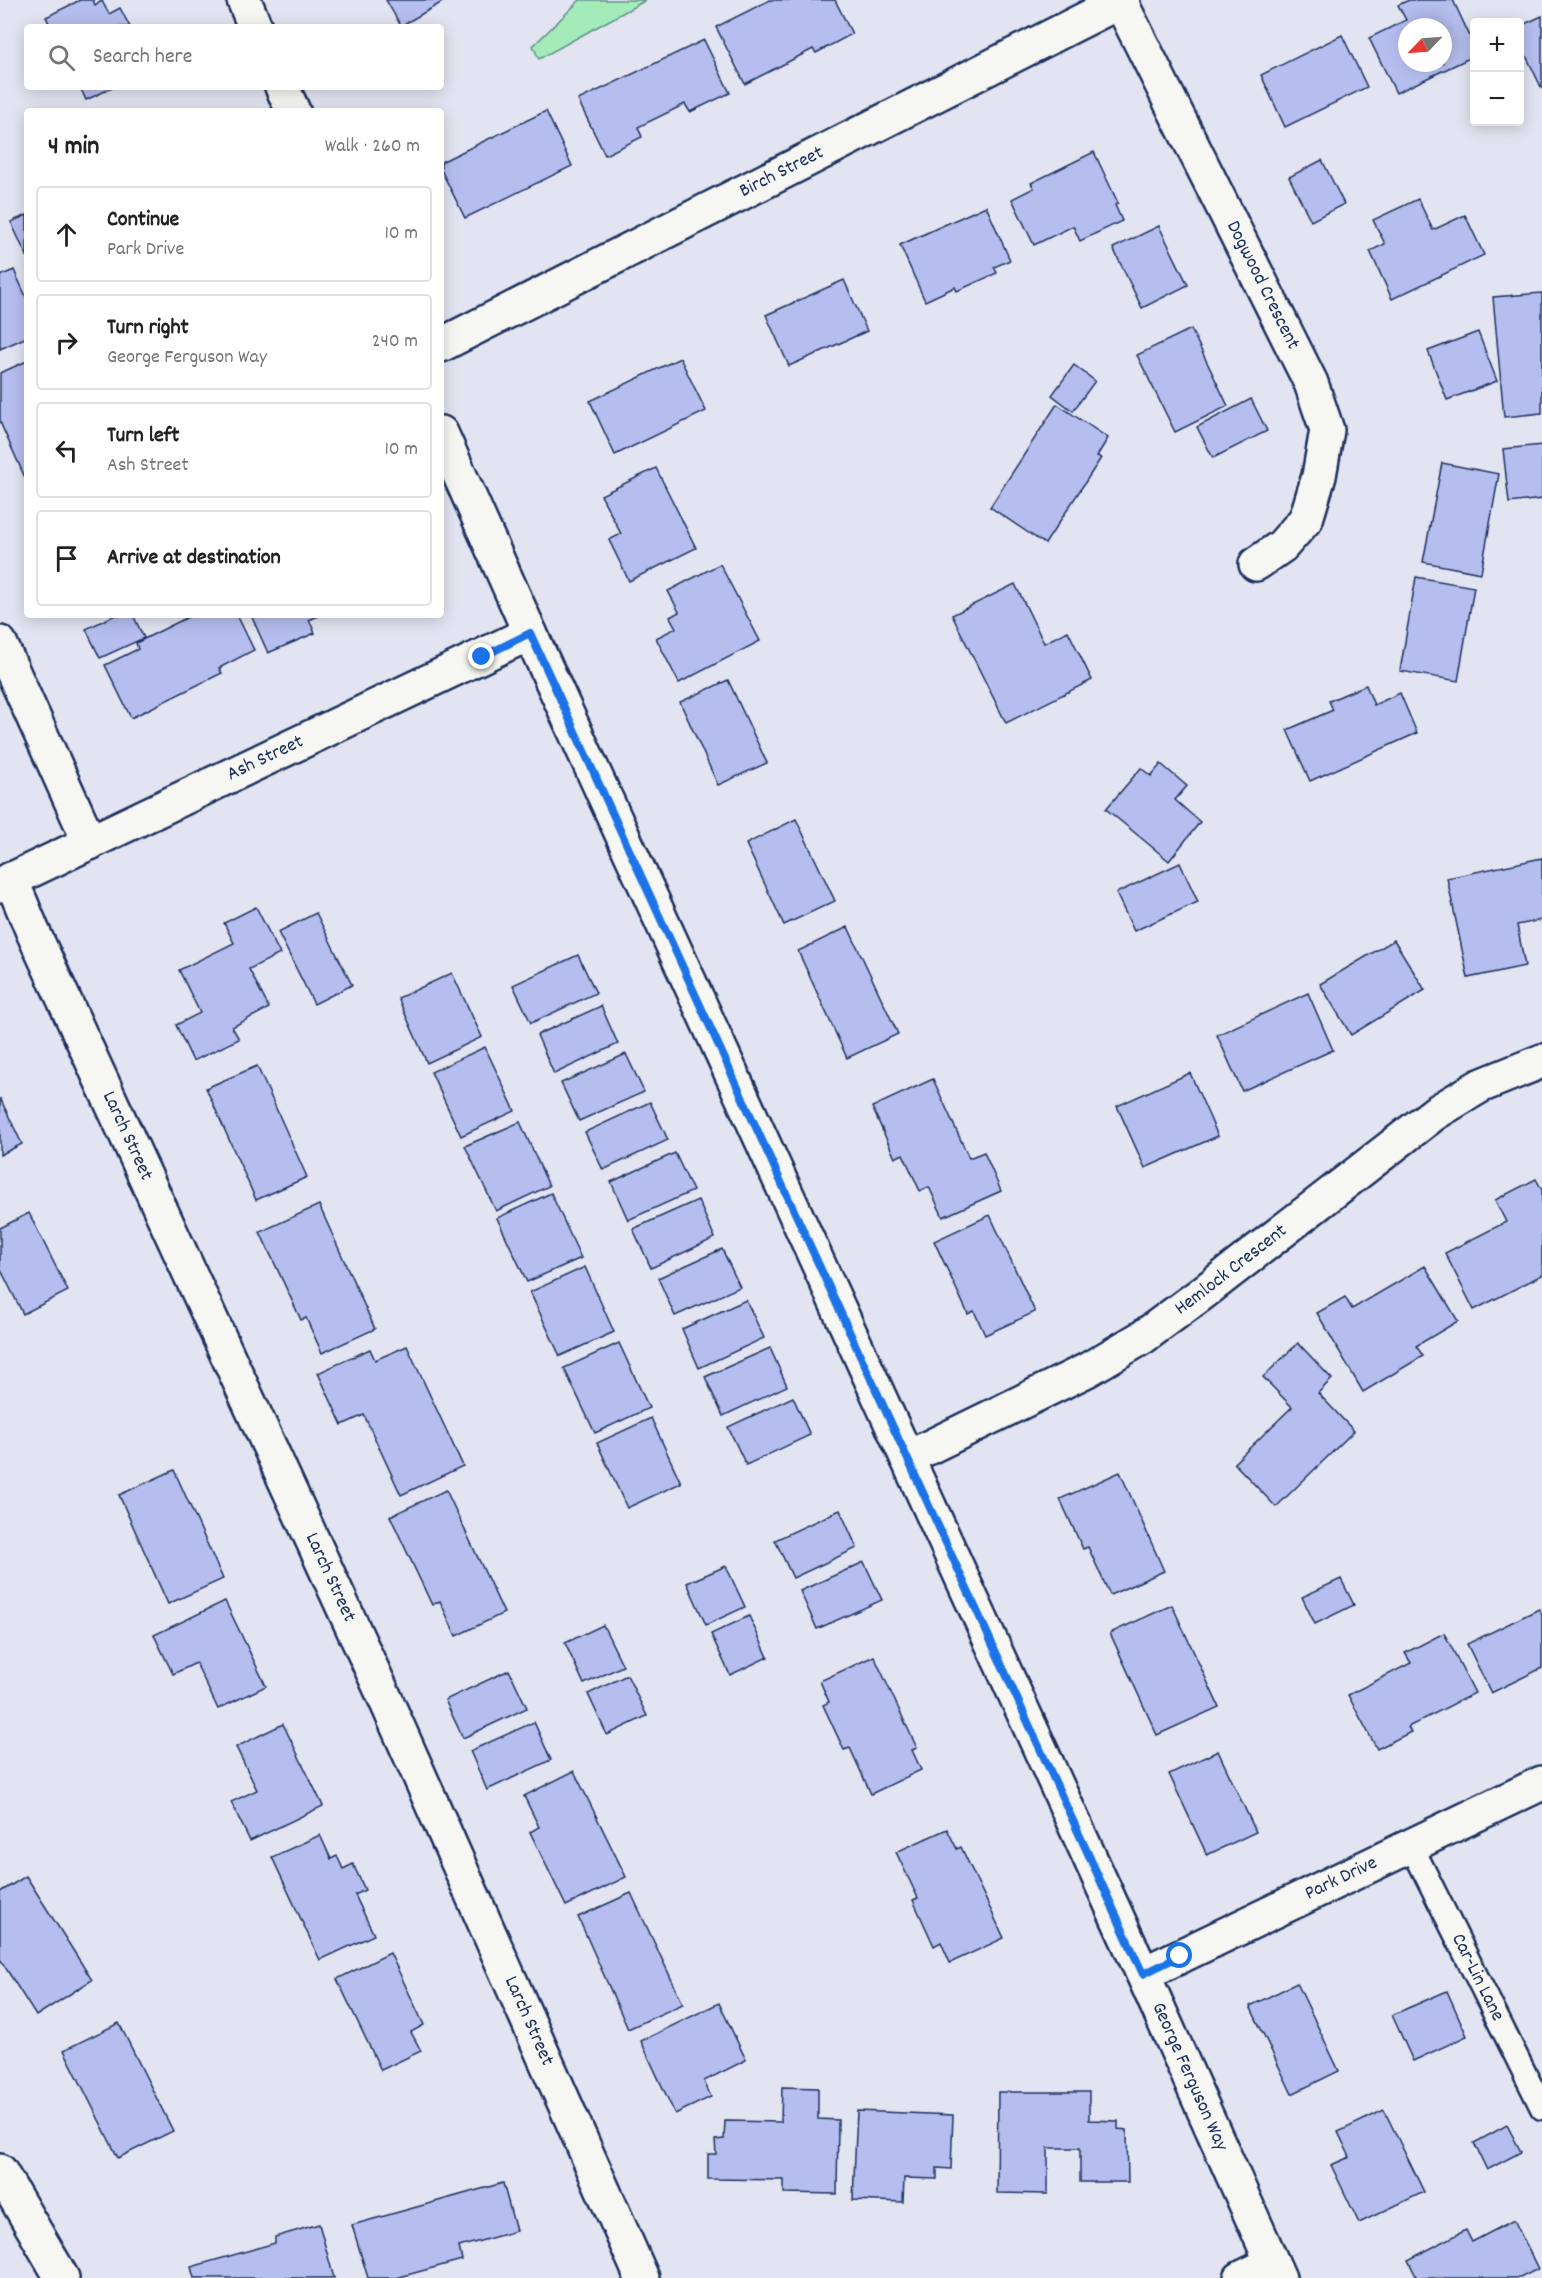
<!DOCTYPE html>
<html lang="en">
<head>
<meta charset="utf-8">
<style>
  :root { --surface:#fff; --page:#f2f2f2; --text:#222; --muted:#767676; --line:#e0e0e0 }
  body { margin:0; font-family:Dekko,sans-serif; background:var(--page); color:var(--text) }
  .controls { position:absolute; right:18px; top:18px; display:grid; overflow:hidden; border-radius:6px; box-shadow:0 3px 15px #0003 }
  .controls button { width:54px; height:54px; display:grid; place-items:center; padding:0; border:0; border-bottom:2px solid var(--line); background:var(--surface); color:var(--text); font:30px sans-serif }
  .compass { position:absolute; left:1398px; top:18px; width:54px; height:54px; border-radius:50%; background:var(--surface); box-shadow:0 3px 15px #0003; rotate:245deg }
  .stop { position:absolute; width:18px; height:18px; margin:-14px; border:4px solid #1a73e8; border-radius:50%; background:#fff }
  .stop.end { background:#1a73e8; border-color:#fff; box-shadow:0 2px 6px #0008 }
  .list { margin:0; padding:0; list-style:none }
  h2 { display:flex; justify-content:space-between; align-items:center; height:78px; margin:0; padding:0 24px; font-size:26px }
  h2 small { font-size:20px; font-weight:400; color:var(--muted) }
  .list li { display:grid; grid-template-columns:39px 1fr auto; gap:18px; align-items:center; box-sizing:border-box; height:96px; margin:0 12px 12px; padding:0 12px; border:2px solid var(--line); border-radius:6px }
  .list b { display:block; font-size:22px; white-space:nowrap }
  .list p { margin:0; font-size:20px; white-space:nowrap; color:var(--muted) }
  .list em { font-size:20px; font-style:normal; color:var(--muted) }
  .icon { flex:none; width:33px; height:33px; fill:none; stroke:currentColor; stroke-width:2; stroke-linecap:round; stroke-linejoin:round }
  .map { position:relative; flex:none; width:1542px; height:2278px; overflow:hidden }
  .search { position:absolute; background:var(--surface); box-shadow:0 3px 15px #0003; left:24px; top:24px; width:420px; height:66px; display:flex; align-items:center; gap:15px; box-sizing:border-box; padding:0 21px; border-radius:6px; color:var(--muted); font-size:22px }
  .panel { position:absolute; background:var(--surface); box-shadow:0 3px 15px #0003; left:24px; top:108px; width:420px; height:510px; border-radius:6px }
  .map>svg:first-child { display:block }
  .green { fill:#a3ebb8; stroke:#5f8d8b; stroke-width:1.5 }
  .building { fill:#b5beef; stroke:#1b2f5e; stroke-width:1.5; fill-rule:evenodd }
  .lines { fill:none; stroke-linecap:round; stroke-linejoin:round }
  .service-casing { stroke:#1b2f5e; stroke-width:27 }
  .minor-casing { stroke:#1b2f5e; stroke-width:38 }
  .tertiary-casing { stroke:#1b2f5e; stroke-width:38 }
  .secondary-casing { stroke:#1b2f5e; stroke-width:38 }
  .service { stroke:#f6f6f2; stroke-width:22 }
  .minor { stroke:#f6f6f2; stroke-width:33 }
  .tertiary { stroke:#f6f6f2; stroke-width:33 }
  .secondary { stroke:#f6f6f2; stroke-width:33 }
  .route { stroke:#1a73e8; stroke-width:8 }
  .labels { text-anchor:middle; dominant-baseline:central; stroke-width:4.5; stroke-linejoin:round; paint-order:stroke }
  .street-label { font-size:20px; fill:#1b2f5e; stroke:#f6f6f2 }
</style>
</head>
<body>
<div class="map">
<svg width="1542" height="2278" viewBox="0 0 1542 2278">
  <rect width="100%" height="100%" fill="#e2e5f1"/>
  <filter id="ink" filterUnits="userSpaceOnUse"><feTurbulence type="fractalNoise" baseFrequency=".0167" numOctaves="2"/><feDisplacementMap in="SourceGraphic" scale="12" xChannelSelector="R" yChannelSelector="G"/><feConvolveMatrix kernelMatrix="1 2 1 2 8 2 1 2 1" color-interpolation-filters="sRGB"/></filter>
  <g filter="url(#ink)">
    <path class="green" d="M580,0H646L539,59L533,46Z"/>
    <g class="building">
      <path d="M80,0H93L95,5L102,1L109,14L120,8L130,27H51L46,17Z"/>
      <path d="M386,0H446L401,26Z"/>
      <path d="M770,0H835L852,34L816,53L813,49L745,84L716,27Z"/>
      <path d="M1409,0H1453L1474,45V56L1396,93L1369,38L1406,20L1398,5ZM1407,27H1443V63H1407Z"/>
      <path d="M1542,16V89L1520,43V26Z"/>
      <path d="M1342,35L1367,87L1285,127L1261,75Z"/>
      <path d="M704,40L730,93L690,112L685,104L638,127L642,137L605,155L578,100Z"/>
      <path d="M80,87H114L86,100Z"/>
      <path d="M546,111L572,166L465,218L441,170V162Z"/>
      <path d="M1094,152L1118,203L1115,205L1122,221L1080,241L1073,226L1034,245L1012,199L1034,188L1031,183Z"/>
      <path d="M1322,160L1344,204L1311,221L1289,177Z"/>
      <path d="M1418,199L1433,230L1465,215L1484,255L1392,299L1370,251L1385,244L1373,220Z"/>
      <path d="M986,206L1010,260L994,267L997,273L957,291L955,287L925,301L900,245Z"/>
      <path d="M27,215V257L11,222Z"/>
      <path d="M1159,226L1188,285L1142,308L1113,248Z"/>
      <path d="M14,270L27,299V337L0,349V276Z"/>
      <path d="M844,280L867,331L789,366L766,315Z"/>
      <path d="M1542,293V413L1504,417L1493,297Z"/>
      <path d="M1191,329L1228,406L1175,432L1137,355Z"/>
      <path d="M1478,332L1497,381L1447,400L1428,351Z"/>
      <path d="M680,358L706,411L615,455L590,401Z"/>
      <path d="M27,361V482L0,422V373Z"/>
      <path d="M1074,365L1095,381L1073,411L1052,395Z"/>
      <path d="M1251,399L1267,431L1213,458L1197,427Z"/>
      <path d="M1057,404L1108,438L1097,456L1101,458L1045,544L990,507Z"/>
      <path d="M1542,445V499L1509,503L1503,449Z"/>
      <path d="M1442,463L1499,474L1481,573L1423,562Z"/>
      <path d="M656,468L696,548L629,581L609,540L621,534L601,495Z"/>
      <path d="M720,564L760,641L679,683L656,638L676,628L670,617L679,612L668,591Z"/>
      <path d="M1416,577L1474,587L1458,681L1400,671Z"/>
      <path d="M1015,584L1044,643L1068,631L1092,680L1006,723L952,615Z"/>
      <path d="M115,615H133L144,638L100,658L86,629Z"/>
      <path d="M192,615H237L254,650L219,668L222,673L131,718L105,665L138,649L136,643Z"/>
      <path d="M251,615H321L309,620L315,633L268,653Z"/>
      <path d="M728,680L767,763L718,785L680,702Z"/>
      <path d="M1366,685L1374,705L1400,693L1417,733L1310,781L1287,730L1333,710L1329,701Z"/>
      <path d="M1161,764L1187,786L1175,800L1200,822L1169,861L1106,809L1141,768L1151,776Z"/>
      <path d="M796,819L835,901L784,925L746,844Z"/>
      <path d="M1542,858V920L1517,925L1525,966L1468,978L1447,878Z"/>
      <path d="M1180,863L1198,902L1134,931L1116,893Z"/>
      <path d="M256,907L280,954L249,969L269,1008L232,1027L239,1039L193,1061L176,1025L200,1013L179,970L234,943L224,923Z"/>
      <path d="M316,913L352,985L314,1004L278,932Z"/>
      <path d="M848,927L898,1034L847,1058L798,951Z"/>
      <path d="M1394,940L1425,990L1351,1035L1320,984Z"/>
      <path d="M578,955L596,993L531,1023L513,985Z"/>
      <path d="M452,973L482,1037L427,1063L398,998Z"/>
      <path d="M1308,993L1333,1050L1242,1091L1217,1035Z"/>
      <path d="M601,1006L618,1044L554,1074L537,1035Z"/>
      <path d="M485,1047L515,1111L461,1136L431,1072Z"/>
      <path d="M626,1054L644,1092L579,1121L561,1083Z"/>
      <path d="M257,1066L307,1177L256,1200L206,1088Z"/>
      <path d="M1190,1073L1218,1136L1145,1168L1117,1106Z"/>
      <path d="M933,1079L969,1158L984,1152L1001,1191L943,1217L929,1187L920,1191L903,1154L895,1158L872,1107Z"/>
      <path d="M0,1098L22,1144L0,1155Z"/>
      <path d="M650,1102L668,1140L603,1170L585,1132Z"/>
      <path d="M520,1122L549,1186L496,1211L465,1146Z"/>
      <path d="M675,1153L693,1191L628,1220L611,1182Z"/>
      <path d="M1536,1179L1542,1190V1275L1474,1310L1445,1253L1506,1222L1495,1200Z"/>
      <path d="M551,1193L581,1258L527,1282L497,1218Z"/>
      <path d="M698,1200L715,1238L651,1268L633,1229Z"/>
      <path d="M319,1205L375,1329L322,1353L306,1318L301,1320L260,1232Z"/>
      <path d="M29,1213L68,1291L23,1314L0,1268V1228Z"/>
      <path d="M990,1215L1035,1312L985,1335L974,1311L968,1314L934,1241Z"/>
      <path d="M722,1249L740,1287L675,1316L658,1278Z"/>
      <path d="M1425,1266L1458,1321L1416,1346L1423,1356L1363,1392L1317,1313L1345,1297L1352,1309Z"/>
      <path d="M585,1267L614,1332L560,1356L530,1292Z"/>
      <path d="M746,1300L764,1338L699,1368L682,1329Z"/>
      <path d="M619,1343L649,1408L595,1433L564,1368Z"/>
      <path d="M1298,1343L1332,1379L1318,1393L1354,1431L1276,1507L1234,1463L1292,1407L1263,1377Z"/>
      <path d="M407,1346L463,1466L401,1495L364,1415L342,1425L318,1373L370,1349L375,1360Z"/>
      <path d="M770,1348L787,1386L723,1416L705,1377Z"/>
      <path d="M793,1397L810,1435L746,1465L728,1427Z"/>
      <path d="M651,1418L681,1483L627,1508L597,1443Z"/>
      <path d="M174,1470L223,1579L168,1604L119,1495Z"/>
      <path d="M1120,1472L1164,1571L1110,1595L1088,1547L1083,1549L1060,1499Z"/>
      <path d="M446,1490L504,1613L456,1636L440,1601L432,1605L390,1516Z"/>
      <path d="M840,1510L857,1548L793,1578L775,1540Z"/>
      <path d="M864,1562L882,1600L817,1629L800,1591Z"/>
      <path d="M726,1566L745,1607L706,1625L687,1583Z"/>
      <path d="M1341,1579L1354,1605L1315,1624L1302,1597Z"/>
      <path d="M225,1601L266,1686L218,1709L196,1663L173,1674L154,1635Z"/>
      <path d="M1172,1605L1219,1707L1157,1735L1110,1633Z"/>
      <path d="M1539,1609L1542,1615V1668L1491,1693L1467,1644Z"/>
      <path d="M749,1616L768,1657L730,1675L711,1634Z"/>
      <path d="M603,1625L623,1666L584,1684L565,1643Z"/>
      <path d="M1444,1633L1475,1693L1408,1727L1411,1732L1377,1749L1348,1695L1411,1663L1405,1653Z"/>
      <path d="M874,1656L917,1748L912,1750L921,1770L871,1794L850,1748L844,1750L823,1705L829,1702L820,1681Z"/>
      <path d="M509,1670L527,1708L463,1738L445,1700Z"/>
      <path d="M627,1675L647,1716L607,1735L588,1694Z"/>
      <path d="M534,1722L551,1760L487,1790L470,1751Z"/>
      <path d="M283,1724L323,1806L250,1841L231,1802L257,1790L236,1747Z"/>
      <path d="M1218,1751L1256,1832L1207,1855L1169,1774Z"/>
      <path d="M574,1771L626,1877L566,1906L530,1832L539,1827L524,1796Z"/>
      <path d="M947,1829L957,1849L961,1847L1004,1938L950,1963L941,1942L934,1946L913,1900L918,1898L896,1852Z"/>
      <path d="M320,1835L331,1859L337,1856L343,1869L353,1864L365,1890L355,1895L374,1935L320,1960L272,1857Z"/>
      <path d="M26,1876L92,1980L36,2016L0,1959V1892Z"/>
      <path d="M631,1893L683,2004L628,2029L578,1917Z"/>
      <path d="M390,1953L424,2025L411,2032L421,2051L381,2070L337,1979Z"/>
      <path d="M1297,1983L1339,2071L1292,2094L1250,2006Z"/>
      <path d="M1447,1991L1467,2036L1413,2061L1392,2015Z"/>
      <path d="M719,2003L746,2060L704,2081L711,2097L675,2114L641,2041Z"/>
      <path d="M119,2023L173,2131L118,2158L64,2050Z"/>
      <path d="M782,2087L818,2088V2119L838,2120L837,2194L784,2193V2180L708,2179V2154H716L715,2140L724,2139L725,2121L781,2122Z"/>
      <path d="M998,2092H1089V2120L1118,2121V2129L1127,2130L1128,2182H1080V2148H1048V2194L997,2193Z"/>
      <path d="M1384,2110L1424,2192L1359,2223L1331,2165L1350,2157L1338,2132Z"/>
      <path d="M857,2111L953,2115L951,2169L937,2168V2179L904,2178L903,2202L853,2200Z"/>
      <path d="M1507,2125L1521,2152L1487,2170L1474,2143Z"/>
      <path d="M503,2183L516,2231L459,2247L462,2260L396,2278H368L352,2225Z"/>
      <path d="M1514,2220L1538,2269L1520,2278H1417L1408,2260L1466,2230L1472,2242Z"/>
      <path d="M319,2224L334,2278H194L191,2267L275,2243V2237Z"/>
    </g>
    <g class="lines">
      <g class="service-casing">
        <g id="service">
          <path id="s1" d="M1412,1847L1542,2108"/>
        </g>
      </g>
      <g class="minor-casing">
        <g id="minor">
          <path id="s2" d="M1120,1L1311,383L1327,430L1319,476L1306,519L1282,546L1256,564"/>
          <path id="s3" d="M441,345L1123,0"/>
          <path d="M0,643L90,843"/>
          <path id="s4" d="M11,879L33,932L385,1698L642,2278"/>
          <path id="s5" d="M907,1458L1087,1370L1143,1337L1200,1295L1435,1113L1480,1086L1542,1061"/>
          <path id="s6" d="M1143,1974L1542,1783"/>
          <path d="M0,2171L62,2278"/>
          <path d="M1241,2278L1272,2263"/>
        </g>
      </g>
      <g class="tertiary-casing">
        <g id="tertiary">
          <path d="M244,0L255,27"/>
          <path d="M282,87L293,111"/>
          <path d="M441,433L530,633"/>
        </g>
      </g>
      <g class="secondary-casing">
        <g id="secondary">
          <path id="s7" d="M0,885L530,633L1143,1974L1279,2278"/>
        </g>
      </g>
      <use href="#service" class="service"/>
      <use href="#minor" class="minor"/>
      <use href="#tertiary" class="tertiary"/>
      <use href="#secondary" class="secondary"/>
    </g>
  </g>
  <g class="lines" filter="url(#ink)">
    <path class="route" d="M482,657L530,633L1143,1974L1180,1956"/>
  </g>
  <g class="labels">
    <g class="street-label">
      <text stroke="none"><textPath href="#s3" startOffset="382">Birch Street</textPath></text>
      <text stroke="none"><textPath href="#s2" startOffset="318">Dogwood Crescent</textPath></text>
      <text stroke="none"><textPath href="#s7" startOffset="294">Ash Street</textPath></text>
      <text stroke="none"><textPath href="#s4" startOffset="282">Larch Street</textPath></text>
      <text stroke="none"><textPath href="#s5" startOffset="376">Hemlock Crescent</textPath></text>
      <text stroke="none"><textPath href="#s4" startOffset="768">Larch Street</textPath></text>
      <text stroke="none"><textPath href="#s6" startOffset="220">Park Drive</textPath></text>
      <text stroke="none"><textPath href="#s1" startOffset="146">Car-Lin Lane</textPath></text>
      <text stroke="none"><textPath href="#s4" startOffset="1254">Larch Street</textPath></text>
      <text stroke="none"><textPath href="#s7" startOffset="2174">George Ferguson Way</textPath></text>
    </g>
  </g>
</svg>
<div class="controls">
<button>+</button>
<button>−</button>
</div>
<svg class="compass" viewBox="-18 -18 36 36"><path d="M0-13l5 13h-10z" fill="#e53935"/><path d="M0 13l5-13h-10z" fill="#767676"/></svg>
<div class="stop" style="left:1180px;top:1956px"></div>
<div class="stop end" style="left:482px;top:657px"></div>
<div class="search"><svg class="icon" aria-label="search" viewBox="0 0 24 24"><circle cx="10" cy="10" r="6"/><path d="M15 15l6 6"/></svg>Search here</div>
<section class="panel">
<h2>4 min<small>Walk · 260 m</small></h2>
<ul class="list">
<li><svg class="icon" aria-label="ahead" viewBox="0 0 24 24"><path d="M12 20V5M6 11l6-6 6 6"/></svg><div><b>Continue</b><p>Park Drive</p></div><em>10 m</em></li>
<li><svg class="icon" aria-label="right" viewBox="0 0 24 24"><path d="M7 20v-9h11M14 6l5 5-5 5"/></svg><div><b>Turn right</b><p>George Ferguson Way</p></div><em>240 m</em></li>
<li><svg class="icon" aria-label="left" viewBox="0 0 24 24"><path d="M17 20v-9H6M10 6l-5 5 5 5"/></svg><div><b>Turn left</b><p>Ash Street</p></div><em>10 m</em></li>
<li><svg class="icon" aria-label="arrive" viewBox="0 0 24 24"><path d="M6 21V4h12l-3 4 3 4H6"/></svg><div><b>Arrive at destination</b></div></li>
</ul>
</section>
</div>
</body>
</html>
